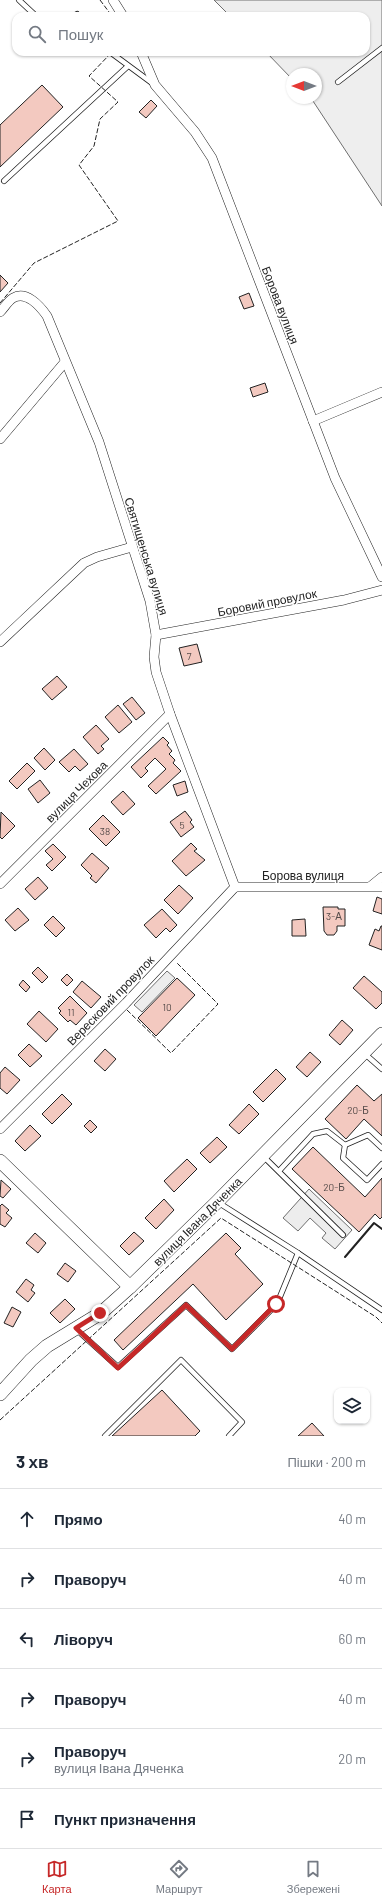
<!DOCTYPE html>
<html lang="uk">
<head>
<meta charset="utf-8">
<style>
  :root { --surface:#fff; --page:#f2f2f3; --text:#1f2937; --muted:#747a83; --line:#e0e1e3; --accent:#c62828 }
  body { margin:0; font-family:Barlow,sans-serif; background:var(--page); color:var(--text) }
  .controls { position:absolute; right:12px; bottom:12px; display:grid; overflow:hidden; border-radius:8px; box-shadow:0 1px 3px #0004 }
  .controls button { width:36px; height:36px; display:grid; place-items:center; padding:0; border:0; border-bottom:1px solid var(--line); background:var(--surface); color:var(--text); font:20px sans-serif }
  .compass { position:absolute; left:286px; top:68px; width:36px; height:36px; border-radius:50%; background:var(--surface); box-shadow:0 1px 3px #0004; rotate:270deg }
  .stop { position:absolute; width:12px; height:12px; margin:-9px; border:3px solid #c62828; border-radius:50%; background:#fff }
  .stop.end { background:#c62828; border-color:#fff; box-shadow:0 1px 4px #0008 }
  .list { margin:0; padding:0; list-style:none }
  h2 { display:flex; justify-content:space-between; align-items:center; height:52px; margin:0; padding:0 16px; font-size:17px }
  h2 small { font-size:13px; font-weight:400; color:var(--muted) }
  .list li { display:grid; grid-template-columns:26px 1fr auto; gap:12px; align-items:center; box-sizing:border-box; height:60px; padding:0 16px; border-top:1px solid var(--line) }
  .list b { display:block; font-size:15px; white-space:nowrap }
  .list p { margin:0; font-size:13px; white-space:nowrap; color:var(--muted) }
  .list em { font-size:13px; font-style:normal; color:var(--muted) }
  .icon { flex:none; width:22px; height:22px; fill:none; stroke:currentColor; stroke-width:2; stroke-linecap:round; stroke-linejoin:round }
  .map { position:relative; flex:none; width:382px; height:1436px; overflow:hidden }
  .search { position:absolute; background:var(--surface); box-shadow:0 1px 3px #0004; left:12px; right:12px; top:12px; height:44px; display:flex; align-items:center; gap:10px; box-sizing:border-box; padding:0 14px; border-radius:12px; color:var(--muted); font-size:15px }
  .sheet { height:412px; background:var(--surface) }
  nav { display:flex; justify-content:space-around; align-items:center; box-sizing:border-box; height:56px; border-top:1px solid var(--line); background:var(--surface); font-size:11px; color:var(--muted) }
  nav a { display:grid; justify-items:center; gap:2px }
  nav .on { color:var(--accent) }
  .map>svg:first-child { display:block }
  .green { fill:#eee; stroke:#6f6f6f }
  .parking { fill:#ededed; stroke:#6f6f6f }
  .building { fill:#f3c9c0; stroke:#222 }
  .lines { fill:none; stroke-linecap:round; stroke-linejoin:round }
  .lane-casing { stroke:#222; stroke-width:6 }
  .street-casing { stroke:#222; stroke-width:10 }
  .secondary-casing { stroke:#222; stroke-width:14 }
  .lane { stroke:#fff; stroke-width:4.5 }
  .street { stroke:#fff; stroke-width:9 }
  .secondary { stroke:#fff; stroke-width:13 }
  .fence { stroke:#222; stroke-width:1; stroke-dasharray:5 2; stroke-linecap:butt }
  .wall { stroke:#222; stroke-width:2 }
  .route { stroke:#c62828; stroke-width:5 }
  .labels { text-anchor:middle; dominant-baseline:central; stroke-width:3; stroke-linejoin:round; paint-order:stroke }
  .number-label { font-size:10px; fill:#564c4a }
  .street-label { font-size:12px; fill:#222; stroke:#fff }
</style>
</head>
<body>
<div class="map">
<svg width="382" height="1436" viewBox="0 0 382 1436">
  <rect width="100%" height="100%" fill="#fff"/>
  <path class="green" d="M214,0H382V206L311,98H316V74H292V79L266,52H366V16H230Z"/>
  <g class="parking">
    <path d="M167,971L175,978L142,1012L134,1005Z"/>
    <path d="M309,1189L352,1230L335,1249L322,1238L326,1233L310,1218L298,1231L283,1218Z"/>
  </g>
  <g class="building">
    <path d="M42,85L63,107L0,167V125Z"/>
    <path d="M151,100L157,106L146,118L139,112Z"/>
    <path d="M0,275L8,283L0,292Z"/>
    <path d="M249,293L254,306L244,309L239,297Z"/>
    <path d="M265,383L268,392L253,397L250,388Z"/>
    <path d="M197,644L202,662L184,666L179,648Z"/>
    <path d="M57,676L67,687L52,700L42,689Z"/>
    <path d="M132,697L145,713L136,720L123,704Z"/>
    <path d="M118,705L132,722L119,733L105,717Z"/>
    <path d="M96,725L109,739L101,746L104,749L98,754L83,737Z"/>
    <path d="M163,737L169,743L167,745L172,751L169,754L175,760L173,763L181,771L156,794L148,786L166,769L155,758L145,768L148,771L141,778L131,767Z"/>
    <path d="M44,748L55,760L45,770L34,758Z"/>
    <path d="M74,749L88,764L80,771L75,766L69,772L59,762Z"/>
    <path d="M27,763L35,771L17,789L9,781Z"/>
    <path d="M40,780L50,793L38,803L28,789Z"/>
    <path d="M185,781L188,792L177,796L173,785Z"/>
    <path d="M123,791L135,804L123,815L111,802Z"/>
    <path d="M185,811L192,820L190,822L194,827L181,837L170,822Z"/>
    <path d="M1,812L15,826L2,839L0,837Z"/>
    <path d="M103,815L120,832L106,846L89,829Z"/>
    <path d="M191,843L197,849L194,851L205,860L186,876L172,861Z"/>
    <path d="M53,844L66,857L52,871L46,865L53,859L45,851Z"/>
    <path d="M92,853L109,868L96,883L90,878L92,876L81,865Z"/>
    <path d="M38,877L48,888L35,900L25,889Z"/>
    <path d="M179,885L193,898L178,914L164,900Z"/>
    <path d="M377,897L382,899V914L373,911Z"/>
    <path d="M323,907H338V909H345V926H337V931L334,935H327L324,931Z"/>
    <path d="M18,908L29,920L15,931L5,920Z"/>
    <path d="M162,909L177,925L170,932L166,928L156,938L144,925Z"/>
    <path d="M53,916L65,928L56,937L44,925Z"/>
    <path d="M305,919L306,936H292V920Z"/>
    <path d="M381,926H382V950L369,945L375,929L379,931Z"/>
    <path d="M38,967L48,977L42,983L32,973Z"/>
    <path d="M67,974L73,980L67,986L61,980Z"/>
    <path d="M364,976L382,992V1003L376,1009L353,988Z"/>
    <path d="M177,978L195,995L156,1036L138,1018Z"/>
    <path d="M23,980L30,987L26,992L19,985Z"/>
    <path d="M82,981L101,997L91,1008L73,992Z"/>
    <path d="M70,996L87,1013L76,1025L70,1020L68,1022L59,1013L61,1011L58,1008Z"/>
    <path d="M39,1011L58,1029L46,1042L27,1024Z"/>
    <path d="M342,1020L353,1030L340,1045L329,1035Z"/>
    <path d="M29,1044L42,1056L30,1067L18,1055Z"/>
    <path d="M105,1049L116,1059L105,1071L94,1061Z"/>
    <path d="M310,1052L321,1062L307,1077L296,1067Z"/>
    <path d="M5,1067L20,1080L7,1094L0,1088V1073Z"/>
    <path d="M276,1069L286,1079L263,1102L253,1092Z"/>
    <path d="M357,1085L374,1101L382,1094V1136L364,1119L346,1139L325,1119Z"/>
    <path d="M62,1094L72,1104L52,1124L42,1114Z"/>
    <path d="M249,1104L259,1114L239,1134L229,1125Z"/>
    <path d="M90,1120L97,1127L91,1133L84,1126Z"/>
    <path d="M30,1125L41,1136L25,1151L15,1141Z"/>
    <path d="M217,1137L227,1147L210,1163L200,1153Z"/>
    <path d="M313,1147L365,1197L382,1178V1217L380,1219L375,1214L359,1232L292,1169Z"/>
    <path d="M187,1159L197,1169L174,1192L164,1181Z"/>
    <path d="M1,1180L11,1189L3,1198L0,1196Z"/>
    <path d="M164,1199L174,1210L156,1229L145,1218Z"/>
    <path d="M2,1204L9,1210L6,1213L12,1218L5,1227L0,1224V1206Z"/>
    <path d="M134,1232L144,1241L129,1255L120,1246Z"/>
    <path d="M35,1233L46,1243L38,1253L26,1243Z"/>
    <path d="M226,1233L241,1248L235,1254L263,1284L226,1320L193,1284L123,1350L114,1340Z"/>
    <path d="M65,1263L76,1271L68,1282L57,1274Z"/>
    <path d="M26,1279L34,1285L31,1290L35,1293L28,1302L16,1292Z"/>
    <path d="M65,1299L75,1309L60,1323L50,1313Z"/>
    <path d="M12,1307L21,1312L13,1327L4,1323Z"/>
    <path d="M162,1390L200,1431L195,1436H112Z"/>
    <path d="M312,1423L324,1436H298Z"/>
  </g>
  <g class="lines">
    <g class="lane-casing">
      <g id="lane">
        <path d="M19,0L36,16"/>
        <path d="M74,16L77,14L78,16"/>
        <path d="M110,52L152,83"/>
        <path d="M338,82L382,48"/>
        <path d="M4,181L128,66"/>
        <path d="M365,1054L382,1069"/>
        <path d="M345,1145L343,1158L367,1180L382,1164"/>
        <path d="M345,1145L368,1135L382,1148"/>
        <path d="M263,1156L343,1235"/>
        <path d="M279,1171L313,1134L327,1131L345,1145"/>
        <path d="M219,1203L298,1253L382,1310"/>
        <path d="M77,1330L118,1367L186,1305L232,1349L277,1304L298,1253"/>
        <path d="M105,1436L181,1360L242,1422L229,1436"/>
      </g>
    </g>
    <g class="street-casing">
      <g id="street">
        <path d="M113,0L123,16"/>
        <path d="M141,52L155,85L195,132L212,158L335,478L382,577"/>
        <path d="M0,312C4,308 8,301 13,298C26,290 40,306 47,316L99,442L150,601L156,635L154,657L156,672L170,714L235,887"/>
        <path d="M313,421L382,392"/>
        <path d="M0,439L65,362"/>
        <path d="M156,635L344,600L382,590"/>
        <path d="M0,642L84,563L97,557L132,547"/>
        <path d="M0,884L170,714"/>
        <path d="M371,886L382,877"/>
        <path d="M235,887H382"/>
        <path d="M0,1129L126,1003L235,887"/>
      </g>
    </g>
    <g class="secondary-casing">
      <g id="secondary">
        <path d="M0,1161L130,1287"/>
        <path d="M0,1394L31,1360L47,1346L101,1313L130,1287L217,1202L382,1034"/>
      </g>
    </g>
    <use href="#lane" class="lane"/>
    <use href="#street" class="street"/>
    <use href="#secondary" class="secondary"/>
    <g class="fence">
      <path d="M100,0L112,16"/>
      <path d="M0,303L34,263L118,221L79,165L94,146L100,119L118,102L89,76L112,52"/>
      <path d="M127,1010L171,1053L218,1004L177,963"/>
      <path d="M0,1420L221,1218L376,1317L382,1323"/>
    </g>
    <path class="wall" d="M345,1257L374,1223L382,1229"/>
  </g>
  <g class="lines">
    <path class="route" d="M100,1313L76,1328L118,1368L186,1305L232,1349L276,1304"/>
  </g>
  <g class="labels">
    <g class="number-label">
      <text x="189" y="656">7</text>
      <text x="182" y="825">5</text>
      <text x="105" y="831">38</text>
      <text x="334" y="916">3-А</text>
      <text x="167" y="1007">10</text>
      <text x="71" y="1012">11</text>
      <text x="358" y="1110">20-Б</text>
      <text x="334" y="1187">20-Б</text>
    </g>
    <g class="street-label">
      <text transform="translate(281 305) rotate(69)">Борова вулиця</text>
      <text transform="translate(147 556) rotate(73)">Святищенська вулиця</text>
      <text transform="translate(267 602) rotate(-11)">Боровий провулок</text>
      <text transform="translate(76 791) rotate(-45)">вулиця Чехова</text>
      <text x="303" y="875">Борова вулиця</text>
      <text transform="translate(110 1000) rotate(-46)">Вересковий провулок</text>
      <text transform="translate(197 1221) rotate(-45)">вулиця Івана Дяченка</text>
    </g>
  </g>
</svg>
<div class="controls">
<button><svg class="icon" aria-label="layers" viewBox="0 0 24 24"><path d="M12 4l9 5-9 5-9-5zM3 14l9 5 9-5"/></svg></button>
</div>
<svg class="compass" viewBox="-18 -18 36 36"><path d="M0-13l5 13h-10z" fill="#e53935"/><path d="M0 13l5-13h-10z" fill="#747a83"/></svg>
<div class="stop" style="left:276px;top:1304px"></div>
<div class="stop end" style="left:100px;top:1313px"></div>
<div class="search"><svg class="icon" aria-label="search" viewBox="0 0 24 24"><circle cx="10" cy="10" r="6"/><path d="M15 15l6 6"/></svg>Пошук</div>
</div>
<section class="sheet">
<h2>3 хв<small>Пішки · 200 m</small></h2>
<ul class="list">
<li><svg class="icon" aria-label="ahead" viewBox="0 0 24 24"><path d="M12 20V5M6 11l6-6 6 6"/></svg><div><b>Прямо</b></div><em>40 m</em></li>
<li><svg class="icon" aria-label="right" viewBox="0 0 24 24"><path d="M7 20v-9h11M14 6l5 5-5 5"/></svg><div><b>Праворуч</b></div><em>40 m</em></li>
<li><svg class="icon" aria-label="left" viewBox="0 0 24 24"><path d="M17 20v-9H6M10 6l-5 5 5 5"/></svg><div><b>Ліворуч</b></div><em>60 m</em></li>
<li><svg class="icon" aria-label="right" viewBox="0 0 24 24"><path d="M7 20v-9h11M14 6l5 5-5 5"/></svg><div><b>Праворуч</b></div><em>40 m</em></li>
<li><svg class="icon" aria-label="right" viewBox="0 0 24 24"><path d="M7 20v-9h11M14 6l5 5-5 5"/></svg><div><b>Праворуч</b><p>вулиця Івана Дяченка</p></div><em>20 m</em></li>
<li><svg class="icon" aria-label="arrive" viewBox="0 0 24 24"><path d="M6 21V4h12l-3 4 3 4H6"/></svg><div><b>Пункт призначення</b></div></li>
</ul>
</section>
<nav>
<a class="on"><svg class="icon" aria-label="map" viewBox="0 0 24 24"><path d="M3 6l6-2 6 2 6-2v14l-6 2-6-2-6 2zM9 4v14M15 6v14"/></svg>Карта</a>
<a><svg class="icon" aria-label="directions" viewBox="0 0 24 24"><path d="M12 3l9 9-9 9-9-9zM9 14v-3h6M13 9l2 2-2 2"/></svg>Маршрут</a>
<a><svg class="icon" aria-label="saved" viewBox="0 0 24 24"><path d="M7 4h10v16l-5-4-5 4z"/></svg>Збережені</a>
</nav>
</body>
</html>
